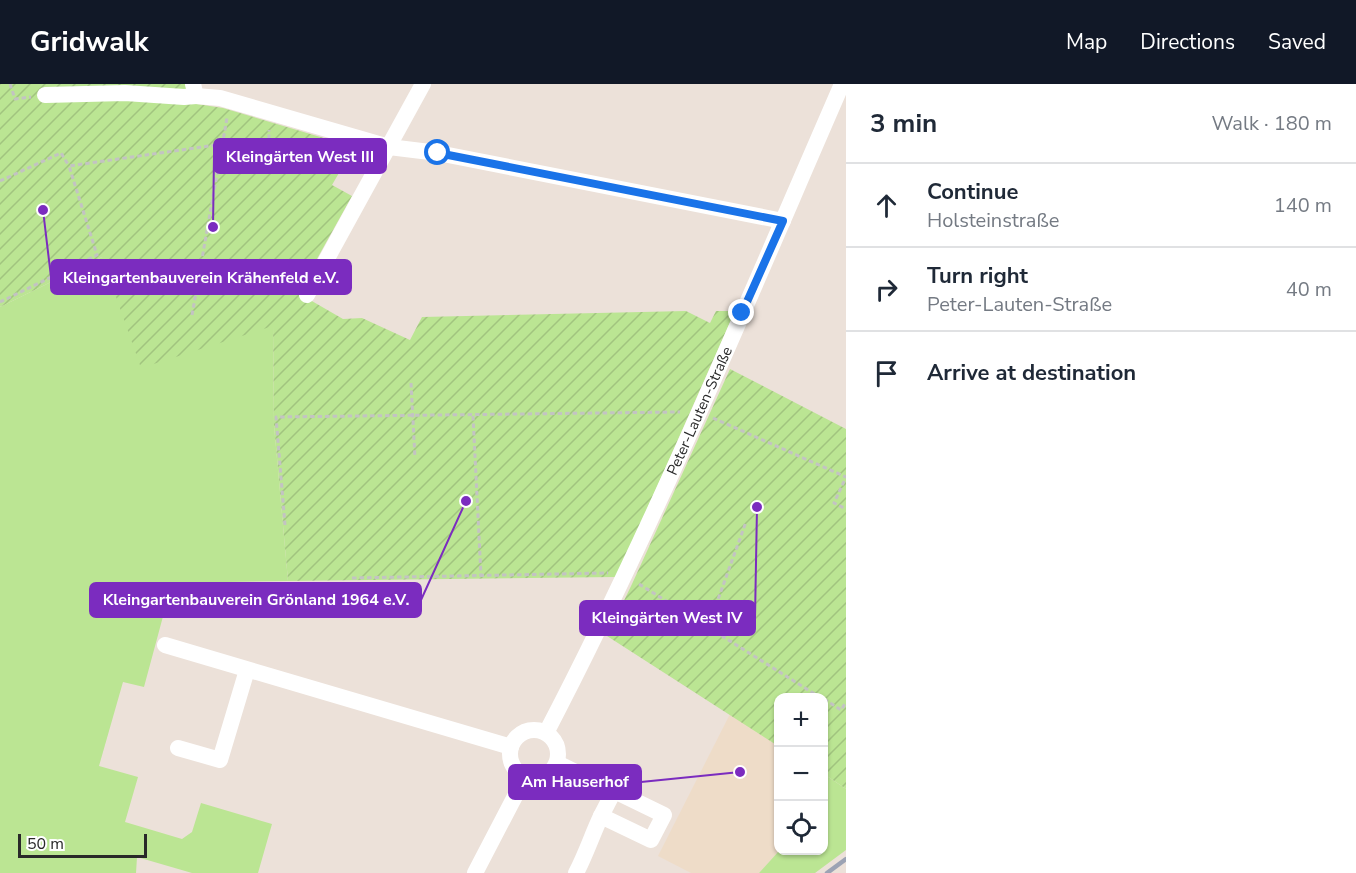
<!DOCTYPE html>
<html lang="en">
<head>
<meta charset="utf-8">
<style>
  :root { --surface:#fff; --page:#f6f6f7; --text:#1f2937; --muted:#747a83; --line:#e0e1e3; --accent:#111827 }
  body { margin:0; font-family:"Nunito Sans",sans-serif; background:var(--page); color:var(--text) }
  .controls { position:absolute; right:18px; bottom:18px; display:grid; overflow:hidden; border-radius:12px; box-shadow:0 2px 4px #0004 }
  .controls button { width:54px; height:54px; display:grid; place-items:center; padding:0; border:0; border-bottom:2px solid var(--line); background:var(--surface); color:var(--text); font:30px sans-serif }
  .scale { position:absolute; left:18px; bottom:15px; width:129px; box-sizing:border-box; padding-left:6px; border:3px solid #292929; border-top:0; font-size:16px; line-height:21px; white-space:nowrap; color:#292929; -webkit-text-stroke:4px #fff; paint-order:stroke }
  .stop { position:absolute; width:18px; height:18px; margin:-14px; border:4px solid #1a73e8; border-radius:50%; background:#fff }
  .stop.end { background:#1a73e8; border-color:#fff; box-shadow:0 2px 6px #0008 }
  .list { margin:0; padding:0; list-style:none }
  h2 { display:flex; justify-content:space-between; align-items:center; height:78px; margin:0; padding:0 24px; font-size:26px }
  h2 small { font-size:20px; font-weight:400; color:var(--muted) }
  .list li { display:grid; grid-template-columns:39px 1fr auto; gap:18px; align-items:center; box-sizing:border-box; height:84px; padding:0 24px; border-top:2px solid var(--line) }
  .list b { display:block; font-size:22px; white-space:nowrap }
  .list p { margin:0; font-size:20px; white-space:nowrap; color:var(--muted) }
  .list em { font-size:20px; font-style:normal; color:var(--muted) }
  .icon { flex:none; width:33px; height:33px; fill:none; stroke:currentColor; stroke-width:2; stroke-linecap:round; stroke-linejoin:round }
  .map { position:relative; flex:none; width:846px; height:789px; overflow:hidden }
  header { display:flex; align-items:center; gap:36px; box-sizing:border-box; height:84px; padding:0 30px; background:var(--accent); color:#fff }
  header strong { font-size:28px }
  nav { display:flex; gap:33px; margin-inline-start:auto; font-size:21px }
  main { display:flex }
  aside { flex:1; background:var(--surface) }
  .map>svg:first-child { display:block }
  .education { fill:#eedcc8 }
  .grass { fill:#bbe593 }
  .garden { fill:url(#garden-furrows) }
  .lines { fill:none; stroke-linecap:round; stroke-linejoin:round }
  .path { stroke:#c3c3c3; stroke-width:3; stroke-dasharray:4.5 3; stroke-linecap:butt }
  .street { stroke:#fff; stroke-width:16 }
  .rail { stroke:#9ca3b4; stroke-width:4.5 }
  .route { stroke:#1a73e8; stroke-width:8 }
  .labels { text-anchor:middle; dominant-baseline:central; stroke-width:6; stroke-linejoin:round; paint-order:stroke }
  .street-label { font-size:15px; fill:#292929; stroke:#fff }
  .leader { fill:none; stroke:#7b2cbf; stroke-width:2 }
  .callout-dot { fill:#7b2cbf; stroke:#fff; stroke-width:2 }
  .callout { fill:#7b2cbf; stroke:#7b2cbf; stroke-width:2 }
  .callout-label { font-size:16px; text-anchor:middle; font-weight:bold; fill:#fff }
</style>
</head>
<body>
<header>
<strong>Gridwalk</strong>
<nav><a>Map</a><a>Directions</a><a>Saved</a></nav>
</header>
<main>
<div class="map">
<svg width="846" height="789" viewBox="0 0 846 789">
  <defs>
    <pattern id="garden-furrows" width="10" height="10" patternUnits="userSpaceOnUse" patternTransform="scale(1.5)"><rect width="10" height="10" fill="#bbe593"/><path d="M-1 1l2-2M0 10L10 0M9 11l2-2" fill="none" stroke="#a1c47f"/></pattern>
  </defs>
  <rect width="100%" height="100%" fill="#ece1d9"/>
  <path class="education" d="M730,630L778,662L779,767L759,789H691L658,772Z"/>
  <g class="grass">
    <path d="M102,173L273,242L274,341L288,497L172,499L144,603L123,598L99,682L138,693L125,738L182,755L192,748L201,719L272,740L258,789H192L137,773L136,789H0V223Z"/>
    <path d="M824,690L846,705V766L815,789H759L779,767L824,766Z"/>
  </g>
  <g class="garden">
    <path d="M0,0H185L190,19L223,24L354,63L332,101L352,112L298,209L343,235L362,234L410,256L422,233L686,227L710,239L716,227H735L617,493L288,497L274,341L273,242L141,284L102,173L0,223Z"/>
    <path d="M730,285L846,345V705L824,690V614H778V662L607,552L632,500Z"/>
  </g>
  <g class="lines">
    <g class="path">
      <path d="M10,0L15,15L31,13"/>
      <path d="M268,85L269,46"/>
      <path d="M0,97L61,69L69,82"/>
      <path d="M198,195L273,187"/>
      <path d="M0,218L97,171L69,82L223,60"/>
      <path d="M192,231L227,34"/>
      <path d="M411,299L415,374"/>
      <path d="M473,332L481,492"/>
      <path d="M713,334L846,393L834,419L846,425"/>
      <path d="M285,441L276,333L680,328"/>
      <path d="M352,494L608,489"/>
      <path d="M639,500L821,614"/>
      <path d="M708,543L746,438"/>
      <path d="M824,615L841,626L846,618"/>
    </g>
    <g class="street">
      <path d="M193,0L196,12L220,14L389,63L438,69L783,137"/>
      <path d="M45,11L125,9L184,13L196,12"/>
      <path d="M307,211L423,0"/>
      <path d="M165,561L511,663"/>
      <circle cx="534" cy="670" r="24"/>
      <path id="s1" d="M546,649C656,438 747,218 842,0"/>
      <path d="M178,664L220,676L247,586"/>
      <path d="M557,679L664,731L651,756L601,732L614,707"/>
      <path d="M475,789L525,693"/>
      <path d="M576,789C586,770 592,751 601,732"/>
    </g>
    <path class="rail" d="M827,789L846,775"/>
  </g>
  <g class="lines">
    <path class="route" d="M438,69L783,137L742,229"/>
  </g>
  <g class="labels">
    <g class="street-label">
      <text stroke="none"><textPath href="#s1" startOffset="357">Peter-Lauten-Straße</textPath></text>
    </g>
  </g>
  <path class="leader" d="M213 143L214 72M43 126L51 193M466 417L421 516M757 423L755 534M740 688L641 698"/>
  <g class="callout-dot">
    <circle cx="213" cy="143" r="6"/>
    <circle cx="43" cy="126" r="6"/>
    <circle cx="466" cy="417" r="6"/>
    <circle cx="757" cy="423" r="6"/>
    <circle cx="740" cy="688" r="6"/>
  </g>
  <g class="callout">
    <rect x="214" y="55" width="172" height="34" rx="6"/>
    <rect x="51" y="176" width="300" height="34" rx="6"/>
    <rect x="90" y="499" width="331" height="34" rx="6"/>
    <rect x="580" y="517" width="175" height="34" rx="6"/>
    <rect x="509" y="681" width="132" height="34" rx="6"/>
  </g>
  <g class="callout-label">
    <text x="300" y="78">Kleingärten West III</text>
    <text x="201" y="199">Kleingartenbauverein Krähenfeld e.V.</text>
    <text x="256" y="521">Kleingartenbauverein Grönland 1964 e.V.</text>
    <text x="667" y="539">Kleingärten West IV</text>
    <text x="575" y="703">Am Hauserhof</text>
  </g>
</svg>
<div class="controls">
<button>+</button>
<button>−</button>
<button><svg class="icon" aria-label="locate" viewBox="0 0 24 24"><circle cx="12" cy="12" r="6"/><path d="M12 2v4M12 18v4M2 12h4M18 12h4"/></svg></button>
</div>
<div class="scale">50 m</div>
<div class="stop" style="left:438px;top:69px"></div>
<div class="stop end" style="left:742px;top:229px"></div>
</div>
<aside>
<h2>3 min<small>Walk · 180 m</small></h2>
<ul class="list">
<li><svg class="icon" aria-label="ahead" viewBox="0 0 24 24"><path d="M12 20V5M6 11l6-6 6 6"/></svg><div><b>Continue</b><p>Holsteinstraße</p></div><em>140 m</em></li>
<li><svg class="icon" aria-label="right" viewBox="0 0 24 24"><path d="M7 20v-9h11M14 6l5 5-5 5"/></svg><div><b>Turn right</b><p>Peter-Lauten-Straße</p></div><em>40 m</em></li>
<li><svg class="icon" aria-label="arrive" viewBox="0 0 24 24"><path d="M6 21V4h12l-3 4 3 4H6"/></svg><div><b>Arrive at destination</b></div></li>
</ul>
</aside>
</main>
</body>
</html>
